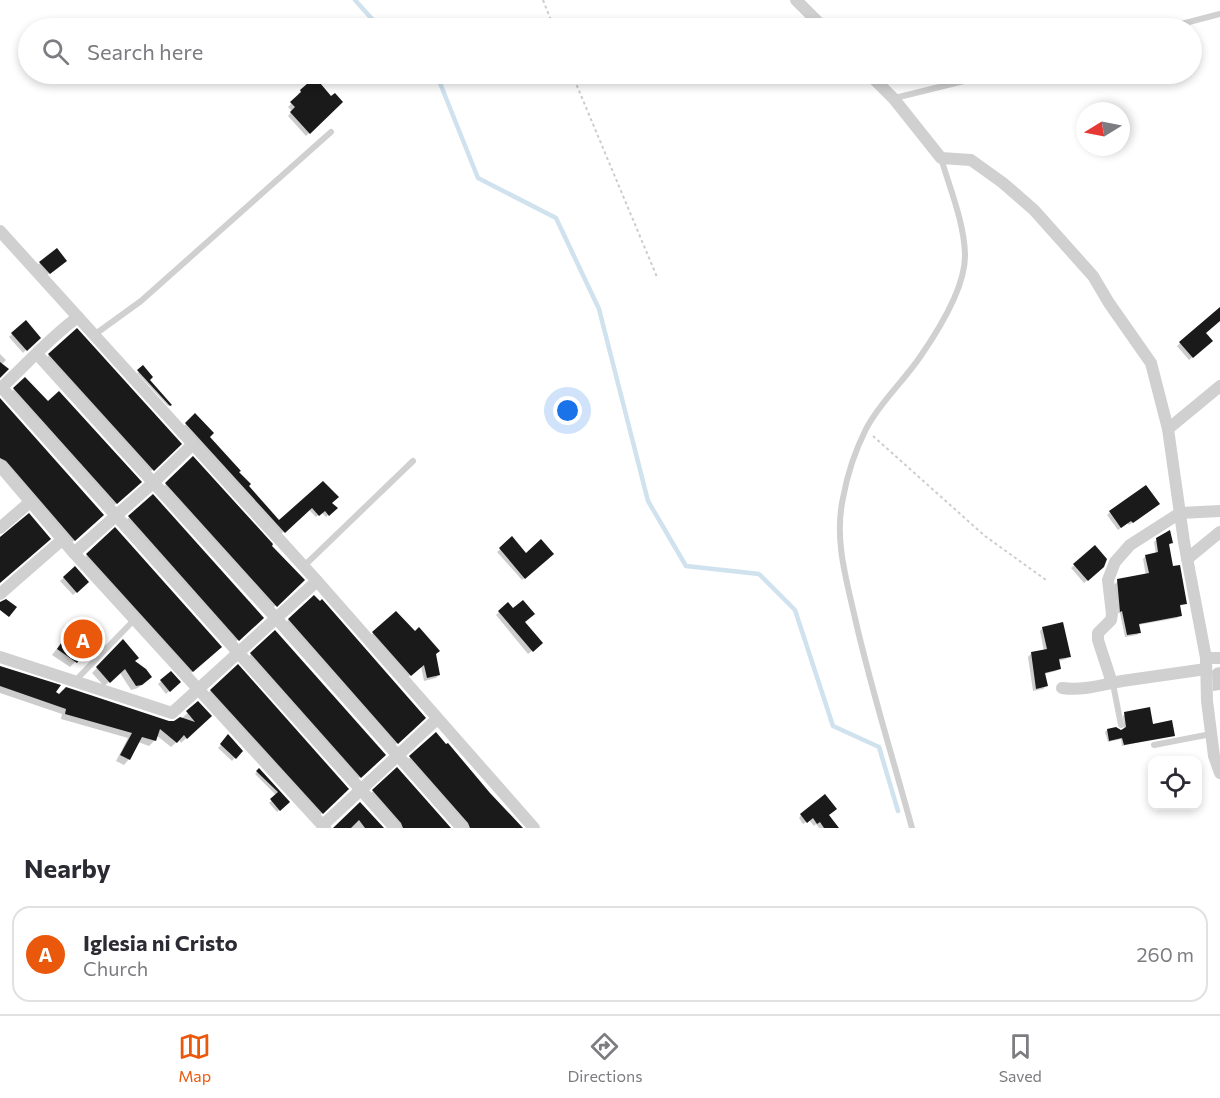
<!DOCTYPE html>
<html lang="en">
<head>
<meta charset="utf-8">
<style>
  :root { --surface:#fff; --page:#f7f7f7; --text:#2b2b33; --muted:#7c7c81; --line:#e1e1e2; --accent:#ea580c }
  body { margin:0; font-family:Commissioner,sans-serif; background:var(--page); color:var(--text) }
  .controls { position:absolute; right:18px; bottom:18px; display:grid; overflow:hidden; border-radius:12px; box-shadow:0 3px 9px #0003 }
  .controls button { width:54px; height:54px; display:grid; place-items:center; padding:0; border:0; border-bottom:2px solid var(--line); background:var(--surface); color:var(--text); font:30px sans-serif }
  .compass { position:absolute; left:1076px; top:102px; width:54px; height:54px; border-radius:50%; background:var(--surface); box-shadow:0 3px 9px #0003; rotate:260deg }
  .you { position:absolute; left:568px; top:411px; width:21px; height:21px; margin:-15px; border:4px solid #fff; border-radius:50%; background:#1a73e8; box-shadow:0 0 0 9px #1a73e833 }
  .badge { display:grid; place-items:center; width:39px; height:39px; border-radius:50%; background:var(--accent); color:#fff; font-size:20px; font-weight:700 }
  .pin { position:absolute; translate:-50% -50%; border:3px solid #fff; box-shadow:0 2px 6px #0006 }
  .list { margin:0; padding:0; list-style:none }
  h2 { display:flex; justify-content:space-between; align-items:center; height:78px; margin:0; padding:0 24px; font-size:26px }
  h2 small { font-size:20px; font-weight:400; color:var(--muted) }
  .list li { display:grid; grid-template-columns:39px 1fr auto; gap:18px; align-items:center; box-sizing:border-box; height:96px; margin:0 12px 12px; padding:0 12px; border:2px solid var(--line); border-radius:18px }
  .list b { display:block; font-size:22px; white-space:nowrap }
  .list p { margin:0; font-size:20px; white-space:nowrap; color:var(--muted) }
  .list em { font-size:20px; font-style:normal; color:var(--muted) }
  .icon { flex:none; width:33px; height:33px; fill:none; stroke:currentColor; stroke-width:2; stroke-linecap:round; stroke-linejoin:round }
  .map { position:relative; flex:none; width:1220px; height:828px; overflow:hidden }
  .search { position:absolute; background:var(--surface); box-shadow:0 3px 9px #0003; left:18px; right:18px; top:18px; height:66px; display:flex; align-items:center; gap:15px; box-sizing:border-box; padding:0 21px; border-radius:33px; color:var(--muted); font-size:22px }
  .sheet { height:186px; background:var(--surface) }
  nav { display:flex; justify-content:space-around; align-items:center; box-sizing:border-box; height:84px; border-top:2px solid var(--line); background:var(--surface); font-size:16px; color:var(--muted) }
  nav a { display:grid; justify-items:center; gap:3px }
  nav .on { color:var(--accent) }
  .map>svg:first-child { display:block }
  .shadow { fill:#0003 }
  .lines { fill:none; stroke-linecap:round; stroke-linejoin:round }
  .stream { stroke:#cfe2ee; stroke-width:4.5 }
  .building { fill:#1a1a1a }
  .path { stroke:#cdcdcd; stroke-width:2; stroke-dasharray:3 3; stroke-linecap:butt }
  .lane { stroke:#d0d0d0; stroke-width:6 }
  .street { stroke:#d0d0d0; stroke-width:12 }
</style>
</head>
<body>
<div class="map">
<svg width="1220" height="828" viewBox="0 0 1220 828">
  <rect width="100%" height="100%" fill="#fff"/>
  <g class="shadow">
    <path d="M315,79L331,98L341,102L306,136L288,116L292,111L288,107L299,96L298,94Z"/>
    <path d="M40,263L61,264L46,276L37,266Z"/>
    <path d="M1220,309V320L1205,333L1208,344L1189,360L1177,346Z"/>
    <path d="M25,322L39,337L23,353L9,337Z"/>
    <path d="M0,354L6,360L1,365L0,376Z"/>
    <path d="M49,355L179,444L149,473L46,358Z"/>
    <path d="M143,368L148,380L170,405L168,406L137,373Z"/>
    <path d="M25,379L132,489L109,510L7,396Z"/>
    <path d="M0,400L96,521L68,546L0,467Z"/>
    <path d="M195,415L208,437L279,522L323,483L330,503L335,508L326,517L321,512L316,517L308,509L281,534L184,426Z"/>
    <path d="M193,458L303,580L273,608L163,487Z"/>
    <path d="M153,496L262,618L232,645L123,523Z"/>
    <path d="M1155,507L1129,525L1127,523L1118,530L1107,515L1110,512Z"/>
    <path d="M512,539L526,555L552,554L522,580L497,552Z"/>
    <path d="M1157,539L1171,543L1168,546L1172,568L1186,603L1178,607L1180,615L1177,618L1138,625L1139,632L1137,635L1125,637L1120,613H1118L1114,585L1117,582L1146,576L1143,559L1146,556L1156,554L1154,542Z"/>
    <path d="M1095,547L1099,571L1084,583L1071,568Z"/>
    <path d="M87,555L213,654L185,678L80,562Z"/>
    <path d="M74,568L87,582L73,595L60,581Z"/>
    <path d="M314,597L423,717L394,746L285,623Z"/>
    <path d="M508,604L541,643L528,654L496,615Z"/>
    <path d="M396,613L434,654L439,675L436,678L424,681L421,666L407,678L370,636Z"/>
    <path d="M75,625L82,630L75,662L70,667L52,655Z"/>
    <path d="M1043,628L1069,656L1066,659L1058,661L1059,668L1056,671L1044,674L1046,686L1043,689L1033,691L1028,657L1031,654L1044,651L1040,631Z"/>
    <path d="M275,632L384,755L357,780L248,657Z"/>
    <path d="M123,641L133,661L150,677L138,688L131,690L120,673L104,686L92,673Z"/>
    <path d="M238,666L347,789L319,816L207,694Z"/>
    <path d="M0,667L54,692L59,696L173,723L181,719L198,703L210,716L181,743L179,740L171,747L156,735L155,740L149,746L138,742L129,759L124,765L116,761L128,738L61,719L62,714L0,693Z"/>
    <path d="M1220,667V690L1213,691L1212,671L1215,668Z"/>
    <path d="M170,673L179,682L166,694L158,684Z"/>
    <path d="M1125,714L1152,726L1173,735L1122,746L1121,739L1108,742L1105,732L1107,730L1121,732L1124,730L1123,716Z"/>
    <path d="M435,734L489,794L522,828H466L407,760Z"/>
    <path d="M228,737L241,751L232,761L218,748Z"/>
    <path d="M397,769L449,828H399L370,794Z"/>
    <path d="M259,770L288,802L277,812L269,803L277,796L255,774Z"/>
    <path d="M360,804L382,828H334Z"/>
    <path d="M801,815L827,816L837,828H819L816,824L814,826L809,820L803,824L799,818Z"/>
  </g>
  <g class="lines">
    <g class="stream">
      <path d="M355,0L380,28"/>
      <path d="M429,74L440,83L478,178L556,218L599,309L648,501L686,566L759,574L795,610L833,726L879,747L898,811"/>
    </g>
  </g>
  <g class="building">
    <path d="M315,77L331,96L335,93L343,102L310,134L290,112L295,107L290,102L301,92L300,90Z"/>
    <path d="M57,248L67,261L50,274L39,262Z"/>
    <path d="M1220,307V321L1206,333L1213,341L1193,358L1179,342Z"/>
    <path d="M26,320L41,338L27,351L11,333Z"/>
    <path d="M77,328L182,444L154,471L48,354Z"/>
    <path d="M0,362L9,369L0,378Z"/>
    <path d="M143,365L153,377L150,380L172,405L170,406L137,370Z"/>
    <path d="M25,377L48,401L59,391L142,482L117,504L13,388Z"/>
    <path d="M0,398L104,515L75,541L6,461L0,458Z"/>
    <path d="M195,413L214,433L210,437L241,471L239,472L251,484L249,486L279,520L323,481L339,497L332,503L338,508L329,516L325,511L319,516L312,508L285,533L185,423Z"/>
    <path d="M193,456L273,544L272,546L305,580L277,607L165,483Z"/>
    <path d="M1146,485L1160,504L1133,523L1131,521L1121,528L1109,511Z"/>
    <path d="M153,494L264,618L239,641L128,516Z"/>
    <path d="M29,513L51,539L0,583V537Z"/>
    <path d="M115,527L222,647L193,672L86,554Z"/>
    <path d="M1170,530L1173,543L1169,544L1173,566L1180,565L1187,604L1180,605L1182,616L1139,624L1141,633L1127,635L1122,611L1120,612L1117,579L1149,573L1145,555L1158,552L1156,538Z"/>
    <path d="M512,536L526,553L541,539L554,554L525,579L499,548Z"/>
    <path d="M1095,545L1107,559L1104,567L1088,581L1073,564Z"/>
    <path d="M75,566L89,582L77,593L63,577Z"/>
    <path d="M314,595L320,601L322,599L426,718L398,744L288,619Z"/>
    <path d="M6,599L17,607L9,617L0,610V602Z"/>
    <path d="M523,600L535,614L525,622L543,643L533,652L498,611L508,602L513,608Z"/>
    <path d="M396,611L415,631L419,627L440,651L436,654L440,675L427,678L424,665L411,676L372,632Z"/>
    <path d="M90,619L101,627L77,663L57,649L75,623L83,629Z"/>
    <path d="M1063,622L1071,657L1059,659L1061,669L1045,673L1048,686L1036,689L1031,652L1047,649L1042,627Z"/>
    <path d="M275,630L386,755L361,778L250,653Z"/>
    <path d="M123,639L139,658L135,661L146,669L152,677L142,685L136,686L125,669L110,683L96,667Z"/>
    <path d="M238,664L349,789L323,814L210,690Z"/>
    <path d="M0,666L61,685L56,692L59,694L66,687L169,721H174L180,717L195,722L186,711L198,701L212,716L187,739L184,735L177,743L160,729L156,741L142,737L130,760L120,755L132,733L65,714L66,709L0,686Z"/>
    <path d="M171,671L181,682L170,692L160,680Z"/>
    <path d="M1150,707L1153,724L1172,720L1175,736L1124,745L1122,738L1109,741L1107,729L1116,727L1121,730L1126,727L1124,712Z"/>
    <path d="M436,732L446,744L448,743L490,793L523,828H470L468,823L409,756Z"/>
    <path d="M228,734L243,751L236,759L220,744Z"/>
    <path d="M397,767L451,828H403L401,823L372,790Z"/>
    <path d="M259,768L290,802L280,811L270,799L278,792L256,771Z"/>
    <path d="M825,794L837,809L829,815L839,828H824L820,822L817,824L813,818L807,823L800,814Z"/>
    <path d="M360,802L384,828H365L359,820L351,828H333Z"/>
  </g>
  <g class="lines">
    <g class="path">
      <path d="M543,0L554,28"/>
      <path d="M572,74L657,277"/>
      <path d="M873,436L985,536L1046,580"/>
    </g>
    <g class="lane">
      <path d="M1166,28L1220,14"/>
      <path d="M895,98L992,74"/>
      <path d="M94,335L141,301L331,132"/>
      <path d="M304,566L413,461"/>
      <path d="M76,680L135,619"/>
      <path d="M1113,684L1121,725"/>
      <path d="M1154,745L1211,734"/>
      <path d="M912,828C893,758 871,689 855,618C846,578 834,539 843,498C847,476 856,449 866,429C880,402 903,382 920,357C938,331 966,286 965,254C964,222 950,189 941,158"/>
    </g>
    <g class="street">
      <path d="M796,0L824,28"/>
      <path d="M869,74L894,99L941,158L971,160L1003,183L1034,210L1093,276L1109,303L1151,363L1168,429L1184,542L1206,658L1207,701L1214,756L1220,773"/>
      <path d="M0,231L317,581L534,828"/>
      <path d="M37,354L275,617L462,828"/>
      <path d="M2,388L395,828"/>
      <path d="M0,389C26,365 49,338 78,317"/>
      <path d="M1168,429L1220,386"/>
      <path d="M0,466L74,553L325,828"/>
      <path d="M0,528L30,502"/>
      <path d="M74,553L154,482L192,445"/>
      <path d="M1187,559L1220,532"/>
      <path d="M0,594L63,539"/>
      <path d="M0,657L172,713L317,581"/>
      <path d="M1206,658H1220"/>
      <path d="M1112,683L1098,640V633L1111,620L1112,614L1108,580L1115,562L1130,545L1180,513L1220,511"/>
      <path d="M1062,688C1083,691 1101,685 1122,681C1150,677 1178,673 1206,669"/>
      <path d="M323,825L437,719"/>
    </g>
  </g>
</svg>
<div class="controls">
<button><svg class="icon" aria-label="locate" viewBox="0 0 24 24"><circle cx="12" cy="12" r="6"/><path d="M12 2v4M12 18v4M2 12h4M18 12h4"/></svg></button>
</div>
<svg class="compass" viewBox="-18 -18 36 36"><path d="M0-13l5 13h-10z" fill="#e53935"/><path d="M0 13l5-13h-10z" fill="#7c7c81"/></svg>
<div class="you"></div>
<div class="pin badge" style="left:83px;top:639px">A</div>
<div class="search"><svg class="icon" aria-label="search" viewBox="0 0 24 24"><circle cx="10" cy="10" r="6"/><path d="M15 15l6 6"/></svg>Search here</div>
</div>
<section class="sheet">
<h2>Nearby<small></small></h2>
<ul class="list">
<li><span class="badge">A</span><div><b>Iglesia ni Cristo</b><p>Church</p></div><em>260 m</em></li>
</ul>
</section>
<nav>
<a class="on"><svg class="icon" aria-label="map" viewBox="0 0 24 24"><path d="M3 6l6-2 6 2 6-2v14l-6 2-6-2-6 2zM9 4v14M15 6v14"/></svg>Map</a>
<a><svg class="icon" aria-label="directions" viewBox="0 0 24 24"><path d="M12 3l9 9-9 9-9-9zM9 14v-3h6M13 9l2 2-2 2"/></svg>Directions</a>
<a><svg class="icon" aria-label="saved" viewBox="0 0 24 24"><path d="M7 4h10v16l-5-4-5 4z"/></svg>Saved</a>
</nav>
</body>
</html>
